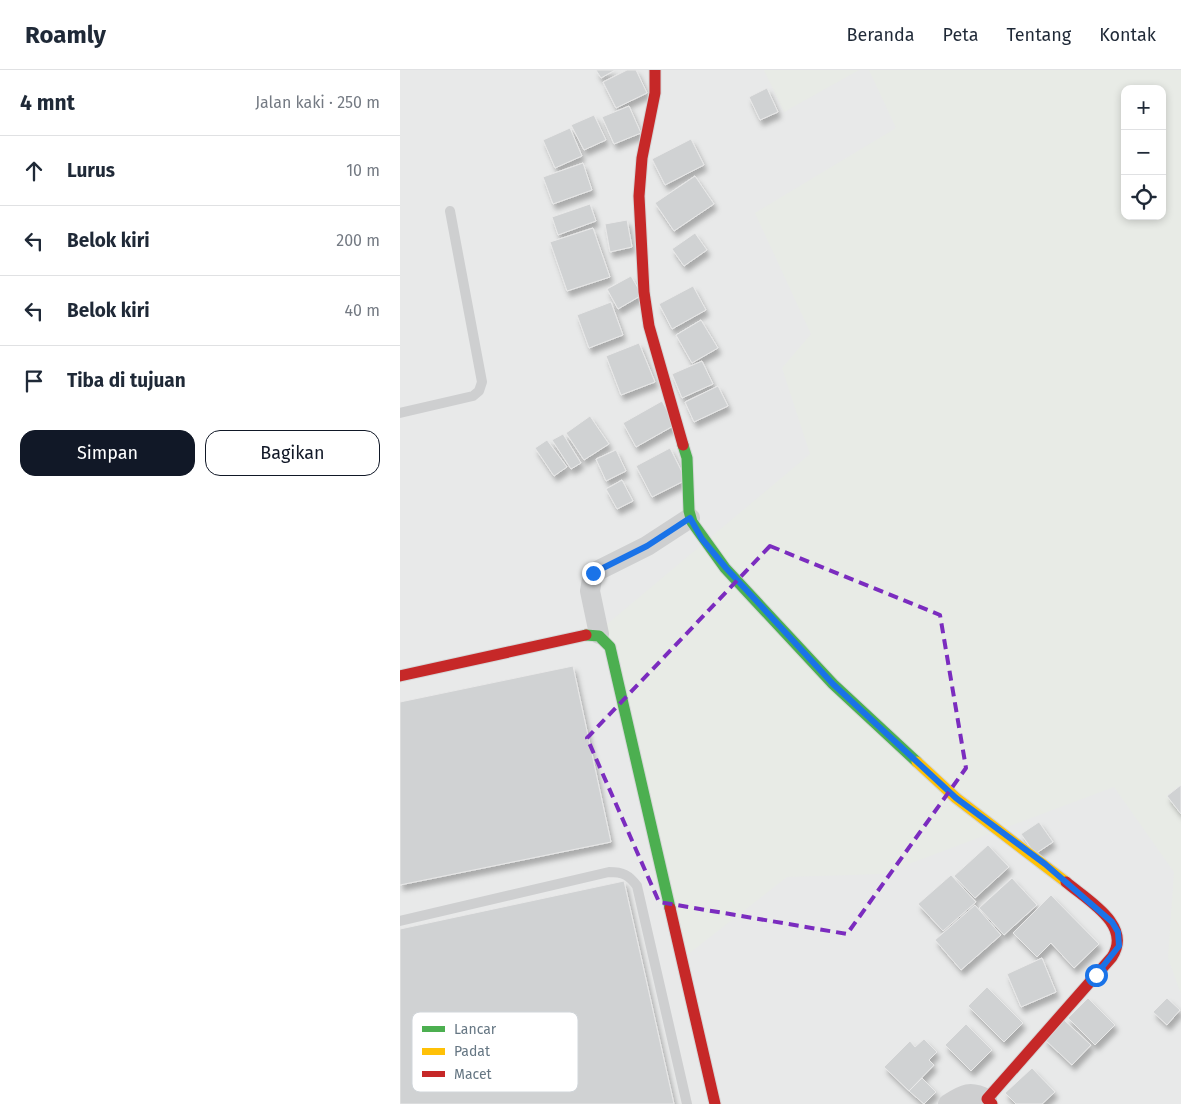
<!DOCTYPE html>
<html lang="id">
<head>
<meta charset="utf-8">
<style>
  :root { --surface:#fff; --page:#f6f6f7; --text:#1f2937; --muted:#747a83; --line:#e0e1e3; --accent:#111827 }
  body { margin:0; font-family:"Fira Sans",sans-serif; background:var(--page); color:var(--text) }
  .controls { position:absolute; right:15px; top:15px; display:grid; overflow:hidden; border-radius:10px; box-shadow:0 2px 8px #0003 }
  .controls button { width:45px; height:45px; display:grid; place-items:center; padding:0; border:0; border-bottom:1px solid var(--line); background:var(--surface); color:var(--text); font:25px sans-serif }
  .stop { position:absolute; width:15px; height:15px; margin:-11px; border:4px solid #1a73e8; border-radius:50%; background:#fff }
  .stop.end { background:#1a73e8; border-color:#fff; box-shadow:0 1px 5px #0008 }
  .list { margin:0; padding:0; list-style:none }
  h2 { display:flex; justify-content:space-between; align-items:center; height:65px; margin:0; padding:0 20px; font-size:21px }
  h2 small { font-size:16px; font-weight:400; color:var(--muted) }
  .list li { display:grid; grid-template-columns:32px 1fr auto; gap:15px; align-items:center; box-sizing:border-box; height:70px; padding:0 20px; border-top:1px solid var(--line) }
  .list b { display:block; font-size:19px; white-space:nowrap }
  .list em { font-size:16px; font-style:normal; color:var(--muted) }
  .actions { display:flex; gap:10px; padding:15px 20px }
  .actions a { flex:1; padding:11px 0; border:1px solid var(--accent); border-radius:15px; text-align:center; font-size:18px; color:var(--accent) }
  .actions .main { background:var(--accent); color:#fff }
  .icon { flex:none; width:28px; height:28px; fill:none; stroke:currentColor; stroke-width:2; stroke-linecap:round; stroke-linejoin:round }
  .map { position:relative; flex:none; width:781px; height:1034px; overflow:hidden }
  header { display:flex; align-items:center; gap:30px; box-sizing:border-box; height:70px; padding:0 25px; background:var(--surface); border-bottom:1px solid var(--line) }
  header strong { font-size:24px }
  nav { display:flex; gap:28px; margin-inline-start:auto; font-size:18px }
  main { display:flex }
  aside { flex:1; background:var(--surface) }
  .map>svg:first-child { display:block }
  .built { fill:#e8e9e9; fill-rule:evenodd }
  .green { fill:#e8ebe6; fill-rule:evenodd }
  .building { fill:#d0d2d3; stroke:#e8e8e8; filter:url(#shadow) }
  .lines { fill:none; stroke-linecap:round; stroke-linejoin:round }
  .fast-casing { stroke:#d5d6d7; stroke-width:13 }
  .slow-casing { stroke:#d5d6d7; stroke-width:13 }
  .jam-casing { stroke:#d5d6d7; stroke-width:13 }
  .lane { stroke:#cecfd0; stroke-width:10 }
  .street { stroke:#cecfd0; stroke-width:20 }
  .fast { stroke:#4caf50; stroke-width:11 }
  .slow { stroke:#ffc107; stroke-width:11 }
  .jam { stroke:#c62828; stroke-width:11 }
  .route { stroke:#1a73e8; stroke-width:6 }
  .marked { fill:none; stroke:#7b2cbf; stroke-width:4; stroke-dasharray:10 6; stroke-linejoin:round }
  .key { fill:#fff; stroke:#d1d6da; stroke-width:1 }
  .key-label { font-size:14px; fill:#657683 }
</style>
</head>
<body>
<header>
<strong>Roamly</strong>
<nav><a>Beranda</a><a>Peta</a><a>Tentang</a><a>Kontak</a></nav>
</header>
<main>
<aside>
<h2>4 mnt<small>Jalan kaki · 250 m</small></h2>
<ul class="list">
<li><svg class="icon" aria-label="ahead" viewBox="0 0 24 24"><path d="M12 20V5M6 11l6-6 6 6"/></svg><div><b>Lurus</b></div><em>10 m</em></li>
<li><svg class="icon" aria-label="left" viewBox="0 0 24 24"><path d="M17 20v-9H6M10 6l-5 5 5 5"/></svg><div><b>Belok kiri</b></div><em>200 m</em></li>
<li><svg class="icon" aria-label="left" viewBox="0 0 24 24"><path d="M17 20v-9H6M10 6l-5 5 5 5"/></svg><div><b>Belok kiri</b></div><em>40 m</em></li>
<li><svg class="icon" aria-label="arrive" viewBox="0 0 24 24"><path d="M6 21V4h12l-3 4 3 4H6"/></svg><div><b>Tiba di tujuan</b></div></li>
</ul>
<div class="actions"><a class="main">Simpan</a><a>Bagikan</a></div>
</aside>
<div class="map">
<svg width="781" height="1034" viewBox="0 0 781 1034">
  <defs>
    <filter id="shadow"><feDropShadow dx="3" dy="5.5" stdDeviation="2.5" flood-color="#0004"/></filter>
  </defs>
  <rect width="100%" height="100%" fill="#f9f9f9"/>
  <path class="built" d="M0,0H781V1034H0ZM725,19H762V146H725Z"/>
  <g class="green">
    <path d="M364,0H459L384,42Z"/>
    <path d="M469,0H781V924L768,888L774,802L714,717L482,804L387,807L278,892L206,555L410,384L382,298L411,264L355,143L496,58ZM725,19H762V146H725Z"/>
  </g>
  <g class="building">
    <path d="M196,0H215L201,8Z"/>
    <path d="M227,0H236L247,23L216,38L203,12Z"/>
    <path d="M367,18L378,42L360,50L349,27Z"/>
    <path d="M229,36L241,63L214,74L202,47Z"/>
    <path d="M194,45L206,70L184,80L171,55Z"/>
    <path d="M170,58L182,86L155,98L143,70Z"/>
    <path d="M291,69L304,95L265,115L252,89Z"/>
    <path d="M183,93L192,120L153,134L143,107Z"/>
    <path d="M295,106L314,134L274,161L255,133Z"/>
    <path d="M190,134L196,151L158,165L152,147Z"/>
    <path d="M227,150L232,177L210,182L205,154Z"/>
    <path d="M193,158L210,207L167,221L150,172Z"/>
    <path d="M295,163L307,180L284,196L272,179Z"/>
    <path d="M231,206L242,225L218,239L207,219Z"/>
    <path d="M293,216L306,240L272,259L259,234Z"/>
    <path d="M211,232L223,265L189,278L177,245Z"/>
    <path d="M301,250L318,278L292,293L276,265Z"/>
    <path d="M239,273L255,312L221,325L206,286Z"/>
    <path d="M302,291L313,314L282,328L272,304Z"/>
    <path d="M318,316L328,336L294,352L285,332Z"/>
    <path d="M262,331L275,355L236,377L223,353Z"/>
    <path d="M190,346L209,374L184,390L166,363Z"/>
    <path d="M163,364L181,393L171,399L152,370Z"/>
    <path d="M147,370L167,397L154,406L135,378Z"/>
    <path d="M270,378L286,410L252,427L236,396Z"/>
    <path d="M216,380L226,401L206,411L196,389Z"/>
    <path d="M222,410L233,431L217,439L206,419Z"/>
    <path d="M173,596L211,772L0,815V632Z"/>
    <path d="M781,715V744L767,726Z"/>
    <path d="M639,752L653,772L635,784L621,764Z"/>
    <path d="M588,775L609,797L575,828L554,806Z"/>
    <path d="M551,805L576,832L543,861L518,834Z"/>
    <path d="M612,808L637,835L604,865L579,838Z"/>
    <path d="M224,811L274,1034H0V859Z"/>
    <path d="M651,825L699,874L674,898L651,873L637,887L613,863Z"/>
    <path d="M575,835L601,865L561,900L535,870Z"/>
    <path d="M642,888L656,922L621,937L607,904Z"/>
    <path d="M587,917L623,953L604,972L568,936Z"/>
    <path d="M688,928L715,955L695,975L668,948Z"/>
    <path d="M767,928L780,940L767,955L753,942Z"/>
    <path d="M663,949L691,975L672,995L644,969Z"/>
    <path d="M566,954L592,980L571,1001L545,975Z"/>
    <path d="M524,969L537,982L529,990L534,995L509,1021L484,997L510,971L515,977Z"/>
    <path d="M632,998L655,1022L642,1034H616L605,1023Z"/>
    <path d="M522,1008L536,1022L524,1034L509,1021Z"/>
  </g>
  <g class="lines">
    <g class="fast-casing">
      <g id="fast">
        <path d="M283,375L287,388L289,441L292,452L325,498L433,614L517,692"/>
        <path d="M186,565L199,566L210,577L270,838"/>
      </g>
    </g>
    <g class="slow-casing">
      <path id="slow" d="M517,692L556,728L666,812"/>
    </g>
    <g class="jam-casing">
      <g id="jam">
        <path d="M255,0V23L242,88L239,126L244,222L249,256L283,375"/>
        <path d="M0,606L186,565"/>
        <path d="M270,838L315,1034"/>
        <path d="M592,1034L587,1029L712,887C733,855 687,830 666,812"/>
      </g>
    </g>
    <g class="lane">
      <path d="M0,343L73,326L79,321L82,312L50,141"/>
      <path d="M0,851L209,802C223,802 229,805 237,816L287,1034"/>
    </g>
    <g class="street">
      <path d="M199,564L190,521L193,503L247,476L290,448"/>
      <path d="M548,1034C564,1024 570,1020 587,1029"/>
    </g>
    <use href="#fast" class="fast"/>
    <use href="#slow" class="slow"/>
    <use href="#jam" class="jam"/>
  </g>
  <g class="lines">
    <path class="route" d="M193,503L247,476L290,448L302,469L326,498L433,614L556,728L645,794L712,852L718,862L719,876L696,905"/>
  </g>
  <path class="marked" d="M370,476L540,545L566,698L447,864L259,832L187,668Z"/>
  <rect x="12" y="942" width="166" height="80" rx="8" class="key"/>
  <rect x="22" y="956" width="23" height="6" fill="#4caf50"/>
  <rect x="22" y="978" width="23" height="7" fill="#ffc107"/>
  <rect x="22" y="1001" width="23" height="6" fill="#c62828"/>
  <g class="key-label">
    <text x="54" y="964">Lancar</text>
    <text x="54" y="986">Padat</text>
    <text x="54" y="1009">Macet</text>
  </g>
</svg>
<div class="controls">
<button>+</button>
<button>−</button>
<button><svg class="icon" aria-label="locate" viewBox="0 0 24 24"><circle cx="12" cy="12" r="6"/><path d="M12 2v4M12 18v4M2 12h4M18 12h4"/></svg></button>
</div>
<div class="stop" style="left:696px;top:905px"></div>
<div class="stop end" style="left:193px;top:503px"></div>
</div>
</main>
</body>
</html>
